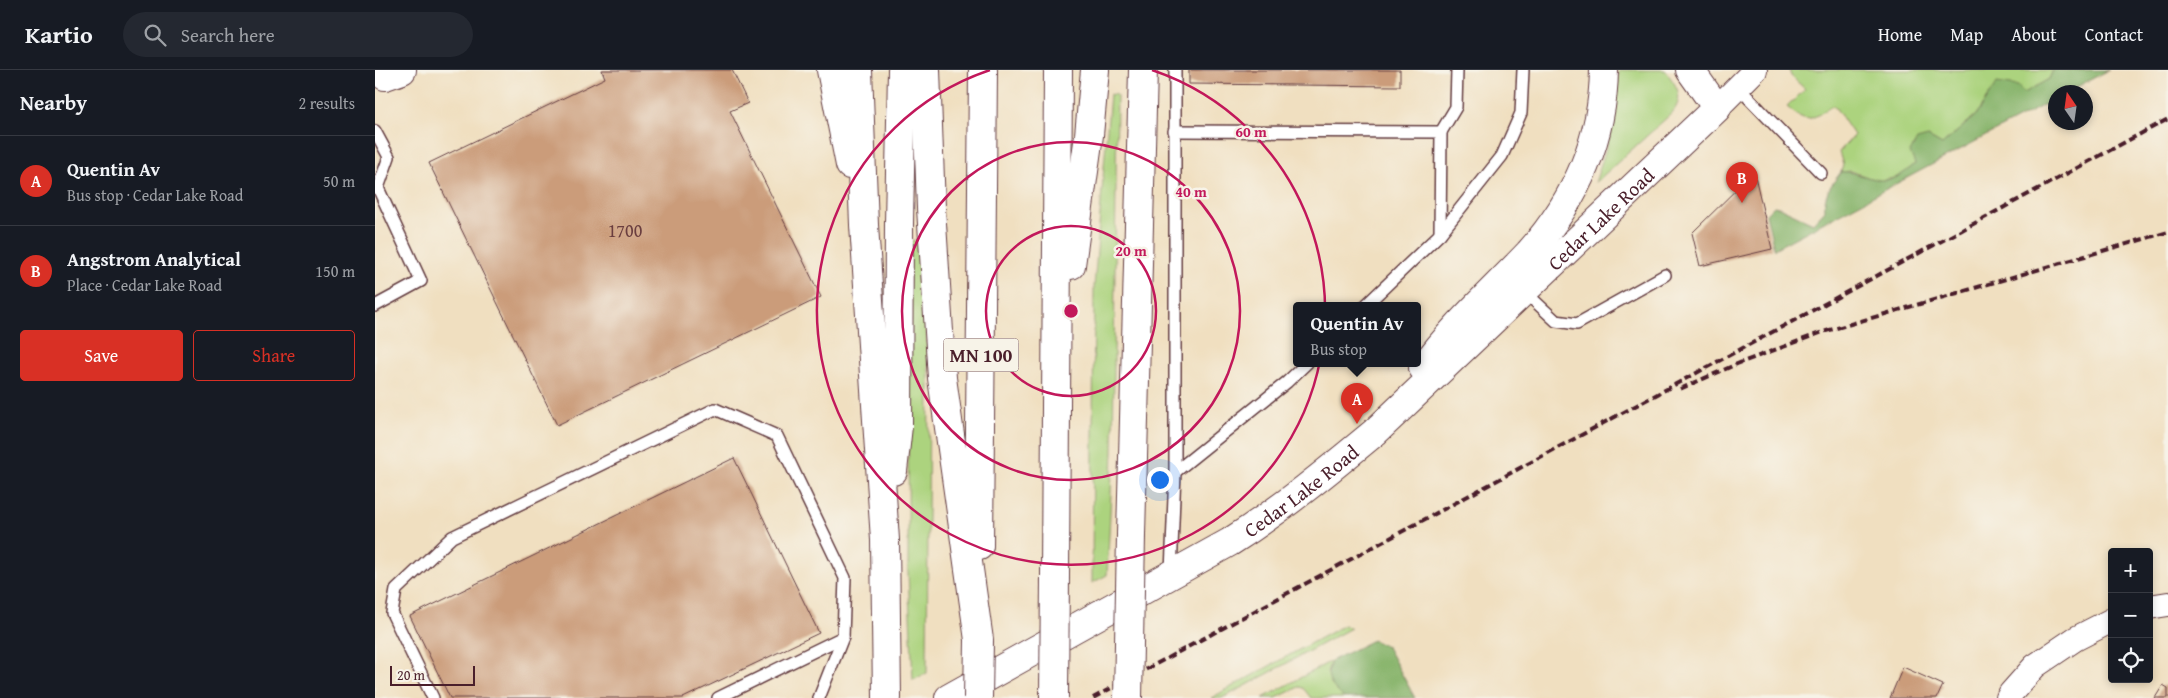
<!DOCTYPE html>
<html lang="en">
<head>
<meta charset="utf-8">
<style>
  :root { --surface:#171b24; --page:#242831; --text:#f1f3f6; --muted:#9ea1a6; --line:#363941; --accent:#d93025 }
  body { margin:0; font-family:"Gentium Book Plus",serif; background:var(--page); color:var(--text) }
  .controls { position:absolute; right:15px; bottom:15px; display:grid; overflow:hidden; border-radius:5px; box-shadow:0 2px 8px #0003 }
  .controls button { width:45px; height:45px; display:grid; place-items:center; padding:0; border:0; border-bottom:1px solid var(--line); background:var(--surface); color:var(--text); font:25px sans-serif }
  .compass { position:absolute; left:1673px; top:15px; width:45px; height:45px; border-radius:50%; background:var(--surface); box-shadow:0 2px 8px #0003; rotate:347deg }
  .scale { position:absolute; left:15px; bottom:12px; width:85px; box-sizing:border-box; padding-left:5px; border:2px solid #4a1f2b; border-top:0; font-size:14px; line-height:18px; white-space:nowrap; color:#4a1f2b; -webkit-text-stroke:4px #f7f3e8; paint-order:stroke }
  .you { position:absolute; left:784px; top:409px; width:18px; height:18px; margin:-12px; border:4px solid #fff; border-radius:50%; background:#1a73e8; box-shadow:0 0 0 8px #1a73e833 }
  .badge { display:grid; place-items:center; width:32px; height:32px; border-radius:50%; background:var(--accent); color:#fff; font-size:16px; font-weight:700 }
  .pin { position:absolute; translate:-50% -41px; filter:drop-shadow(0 1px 2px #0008) }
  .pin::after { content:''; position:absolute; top:26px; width:18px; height:15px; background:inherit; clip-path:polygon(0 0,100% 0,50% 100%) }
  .popup { position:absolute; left:918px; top:232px; width:128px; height:65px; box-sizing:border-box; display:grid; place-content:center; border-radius:5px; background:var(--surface); filter:drop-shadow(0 1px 4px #0005); font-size:16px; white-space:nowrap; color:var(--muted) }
  .popup b { font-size:19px; color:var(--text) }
  .popup::after { content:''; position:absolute; left:50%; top:100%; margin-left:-10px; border:10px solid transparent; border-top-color:var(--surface) }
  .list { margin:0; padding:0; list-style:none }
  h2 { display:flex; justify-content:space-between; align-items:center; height:65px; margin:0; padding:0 20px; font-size:21px }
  h2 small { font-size:16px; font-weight:400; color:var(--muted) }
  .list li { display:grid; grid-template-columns:32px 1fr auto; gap:15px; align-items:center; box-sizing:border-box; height:90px; padding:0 20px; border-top:1px solid var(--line) }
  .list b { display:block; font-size:19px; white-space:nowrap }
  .list p { margin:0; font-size:16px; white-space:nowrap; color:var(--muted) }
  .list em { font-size:16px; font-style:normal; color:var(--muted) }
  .actions { display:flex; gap:10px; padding:15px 20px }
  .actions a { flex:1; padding:11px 0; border:1px solid var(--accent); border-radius:5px; text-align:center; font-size:18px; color:var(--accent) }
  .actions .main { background:var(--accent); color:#fff }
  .icon { flex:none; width:28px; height:28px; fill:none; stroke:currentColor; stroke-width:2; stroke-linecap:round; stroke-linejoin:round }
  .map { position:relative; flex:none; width:1793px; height:628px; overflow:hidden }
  header { display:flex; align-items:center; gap:30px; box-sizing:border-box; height:70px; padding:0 25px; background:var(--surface); border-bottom:1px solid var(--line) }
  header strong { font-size:24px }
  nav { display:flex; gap:28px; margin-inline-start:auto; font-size:18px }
  .search { width:350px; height:45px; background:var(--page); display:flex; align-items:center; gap:12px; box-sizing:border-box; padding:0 18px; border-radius:28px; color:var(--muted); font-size:19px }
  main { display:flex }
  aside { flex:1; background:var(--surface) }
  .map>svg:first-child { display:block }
  .green { fill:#acd37e; stroke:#7b7954 }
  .forest { fill:#89b56d; stroke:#6a6a4c }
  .building { fill:#cb9c7a }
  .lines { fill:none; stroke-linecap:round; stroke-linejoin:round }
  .lane-casing { stroke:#633c41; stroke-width:14 }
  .street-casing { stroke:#633c41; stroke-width:26 }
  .secondary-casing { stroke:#633c41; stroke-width:30 }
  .highway-casing { stroke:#633c41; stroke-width:30 }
  .lane { stroke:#fff; stroke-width:11 }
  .street { stroke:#fff; stroke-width:24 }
  .secondary { stroke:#fff; stroke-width:28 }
  .highway { stroke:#fff; stroke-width:28 }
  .rail { stroke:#4a1f2b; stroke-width:4; stroke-dasharray:8 4; stroke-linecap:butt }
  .secondary-bridge-casing { stroke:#633c41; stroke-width:30; stroke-linecap:butt }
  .highway-bridge-casing { stroke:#633c41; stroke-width:30; stroke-linecap:butt }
  .secondary-bridge { stroke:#fff; stroke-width:28 }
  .highway-bridge { stroke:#fff; stroke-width:28 }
  .ring { fill:none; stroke:#c2185b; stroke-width:2.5 }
  .labels { text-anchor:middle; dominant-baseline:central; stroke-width:5; stroke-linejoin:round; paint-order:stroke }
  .number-label { font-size:18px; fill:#6a3e3f }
  .shield { fill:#f7f3e8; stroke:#7e5f64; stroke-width:1 }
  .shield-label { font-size:19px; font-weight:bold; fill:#4a1f2b }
  .street-label { font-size:20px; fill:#4a1f2b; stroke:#f7f3e8 }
  .centre { fill:#c2185b; stroke:#f7f3e8; stroke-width:2.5 }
  .ring-label { font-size:15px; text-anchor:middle; font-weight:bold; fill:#c2185b; stroke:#f7f3e8; stroke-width:5; stroke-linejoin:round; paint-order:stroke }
</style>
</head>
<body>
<header>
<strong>Kartio</strong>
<div class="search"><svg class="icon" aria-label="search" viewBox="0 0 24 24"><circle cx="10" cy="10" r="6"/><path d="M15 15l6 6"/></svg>Search here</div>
<nav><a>Home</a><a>Map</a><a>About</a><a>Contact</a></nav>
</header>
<main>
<aside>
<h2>Nearby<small>2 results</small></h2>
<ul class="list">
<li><span class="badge">A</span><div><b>Quentin Av</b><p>Bus stop · Cedar Lake Road</p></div><em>50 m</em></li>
<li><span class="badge">B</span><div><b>Angstrom Analytical</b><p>Place · Cedar Lake Road</p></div><em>150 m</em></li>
</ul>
<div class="actions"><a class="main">Save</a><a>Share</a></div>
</aside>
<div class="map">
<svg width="1793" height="628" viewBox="0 0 1793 628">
  <rect width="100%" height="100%" fill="#f7f3e8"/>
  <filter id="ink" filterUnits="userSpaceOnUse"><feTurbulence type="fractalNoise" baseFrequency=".02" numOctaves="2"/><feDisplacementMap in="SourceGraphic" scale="10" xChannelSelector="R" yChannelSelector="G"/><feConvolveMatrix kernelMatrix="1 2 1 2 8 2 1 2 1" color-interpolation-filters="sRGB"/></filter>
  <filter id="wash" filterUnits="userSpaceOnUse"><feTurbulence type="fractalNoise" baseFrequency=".0096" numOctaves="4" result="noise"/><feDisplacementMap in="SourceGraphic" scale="20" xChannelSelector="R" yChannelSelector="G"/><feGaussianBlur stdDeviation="1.12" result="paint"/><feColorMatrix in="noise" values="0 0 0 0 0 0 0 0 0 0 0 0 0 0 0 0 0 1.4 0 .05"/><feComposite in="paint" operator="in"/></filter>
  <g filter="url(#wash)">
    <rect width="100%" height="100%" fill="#f0dfc0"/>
    <g class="green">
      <path d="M1244,0H1290C1300,14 1311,26 1297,43L1220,113L1233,72L1240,41Z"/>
      <path d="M1414,0H1678L1674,9L1649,24L1622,14L1601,45L1567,75L1553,67L1540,94L1524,107L1503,111L1476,101L1466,102L1468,95L1464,82L1479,65L1460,37L1456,36C1435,50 1433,55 1412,37L1430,19L1416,6Z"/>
      <path d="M735,24L742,25L738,382L732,505L717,513L719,217Z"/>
      <path d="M543,170L546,176L554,307L552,603L538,610L533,503L534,171Z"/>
      <path d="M969,555L976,558L865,619L847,628H836Z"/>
      <path d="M956,591L952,602L969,628H936L928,618L924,617L901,628H888Z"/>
    </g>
    <g class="forest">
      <path d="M1678,0H1734L1692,22H1680V29L1399,179L1391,144L1399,136L1404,137L1438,153L1450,140C1448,124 1457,114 1466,102C1475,101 1480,104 1489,106C1513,114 1521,110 1540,94L1535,82L1542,70L1553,67L1567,75L1601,45L1622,13L1643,16L1649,23L1674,9Z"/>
      <path d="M998,570L1012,577L1040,628H969C956,615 949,611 956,591Z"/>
    </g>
    <g id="blocks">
      <g class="building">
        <path d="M227,0H357L373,33L355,41L446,227L182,355L54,93L230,8Z"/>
        <path d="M814,0H1025V16L814,14Z"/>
        <path d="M1379,102L1397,179L1325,196L1317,163Z"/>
        <path d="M359,388L444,563L308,628H75L35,546Z"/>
        <path d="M1528,597L1568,615L1562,628H1515Z"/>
        <path d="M1788,615L1793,618V628H1780Z"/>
      </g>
    </g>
  </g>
  <g filter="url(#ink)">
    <use href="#blocks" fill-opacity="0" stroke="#633c41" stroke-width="1"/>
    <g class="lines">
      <g class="lane-casing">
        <g id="lane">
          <path d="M1363,17L1446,103"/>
          <path d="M0,61L14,87L3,118L46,211L0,236"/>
          <path d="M799,61L1066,62L1065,164"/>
          <path d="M1066,62L1081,37L1082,0"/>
          <path d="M1150,222L1181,251L1202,254L1290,205"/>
          <path d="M991,235L1065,164L1127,86L1146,43L1148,0"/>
          <path d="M800,402L912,312L932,293"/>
          <path d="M796,503L800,402V0"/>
          <path d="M58,628L17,543L21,520L77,467L340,339L402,366L470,508L468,567L444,628"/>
          <path d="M343,628L468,567"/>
        </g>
      </g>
      <g class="street-casing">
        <g id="street">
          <path d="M1342,38L1380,0"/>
          <path d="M1774,537L1793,534"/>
          <path d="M1633,628L1636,623L1660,596L1700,569L1737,550"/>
        </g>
      </g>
      <g class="secondary-casing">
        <g id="secondary">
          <path d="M1048,298C1079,255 1118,221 1154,183C1200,131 1228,70 1229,0"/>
          <path d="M756,465L768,0"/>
          <path id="s1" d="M574,628L855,472C907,439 953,401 1000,362L1342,38L1315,0"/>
        </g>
      </g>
      <g class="highway-casing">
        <g id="highway">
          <path d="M456,0L475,95"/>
          <path d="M483,0L489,155L510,470L512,628"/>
          <path d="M551,0L556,138L567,308L604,570"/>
          <path d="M10,6L27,0"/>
          <path d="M696,195L714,65L720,0"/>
          <path d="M518,401L523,356L524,153L527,0"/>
          <path d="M604,476L608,0"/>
          <path d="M680,506L683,0"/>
        </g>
      </g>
      <use href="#lane" class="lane"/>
      <use href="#street" class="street"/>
      <use href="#secondary" class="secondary"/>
      <use href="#highway" class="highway"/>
      <g class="rail">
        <path d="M1305,319L1362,294L1448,262L1793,162"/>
        <path d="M718,628L1793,49"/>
      </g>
      <g class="secondary-bridge-casing">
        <path id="secondary-bridge" d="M753,628L756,465"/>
      </g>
      <g class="highway-bridge-casing">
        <g id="highway-bridge">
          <path d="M603,628L604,570"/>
          <path d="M679,628L680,506"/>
        </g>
      </g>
      <use href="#secondary-bridge" class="secondary-bridge"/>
      <use href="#highway-bridge" class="highway-bridge"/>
    </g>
  </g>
  <g class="ring">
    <circle cx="696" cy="241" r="85"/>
    <circle cx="696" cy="241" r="169"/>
    <path d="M777 0A254 254 0 1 1 615 0"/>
  </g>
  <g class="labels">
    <g class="number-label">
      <text x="250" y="160">1700</text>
    </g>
    <rect class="shield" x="568.5" y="268.5" width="75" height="33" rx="4"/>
    <g class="shield-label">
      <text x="606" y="285">MN 100</text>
    </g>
    <g class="street-label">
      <text stroke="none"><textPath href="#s1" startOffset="814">Cedar Lake Road</textPath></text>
      <text stroke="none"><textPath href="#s1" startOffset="409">Cedar Lake Road</textPath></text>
    </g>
  </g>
  <circle cx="696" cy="241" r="8" class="centre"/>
  <g class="ring-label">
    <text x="876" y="67">60 m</text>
    <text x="816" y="127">40 m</text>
    <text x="756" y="186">20 m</text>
  </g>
</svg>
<div class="controls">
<button>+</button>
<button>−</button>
<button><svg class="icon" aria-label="locate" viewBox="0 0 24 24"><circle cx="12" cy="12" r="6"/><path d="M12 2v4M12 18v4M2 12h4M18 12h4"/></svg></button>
</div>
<svg class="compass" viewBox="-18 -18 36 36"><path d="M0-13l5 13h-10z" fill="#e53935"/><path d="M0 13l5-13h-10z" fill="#9ea1a6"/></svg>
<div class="scale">20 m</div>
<div class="you"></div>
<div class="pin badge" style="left:982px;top:354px">A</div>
<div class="popup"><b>Quentin Av</b>Bus stop</div>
<div class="pin badge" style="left:1367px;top:133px">B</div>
</div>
</main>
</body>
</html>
